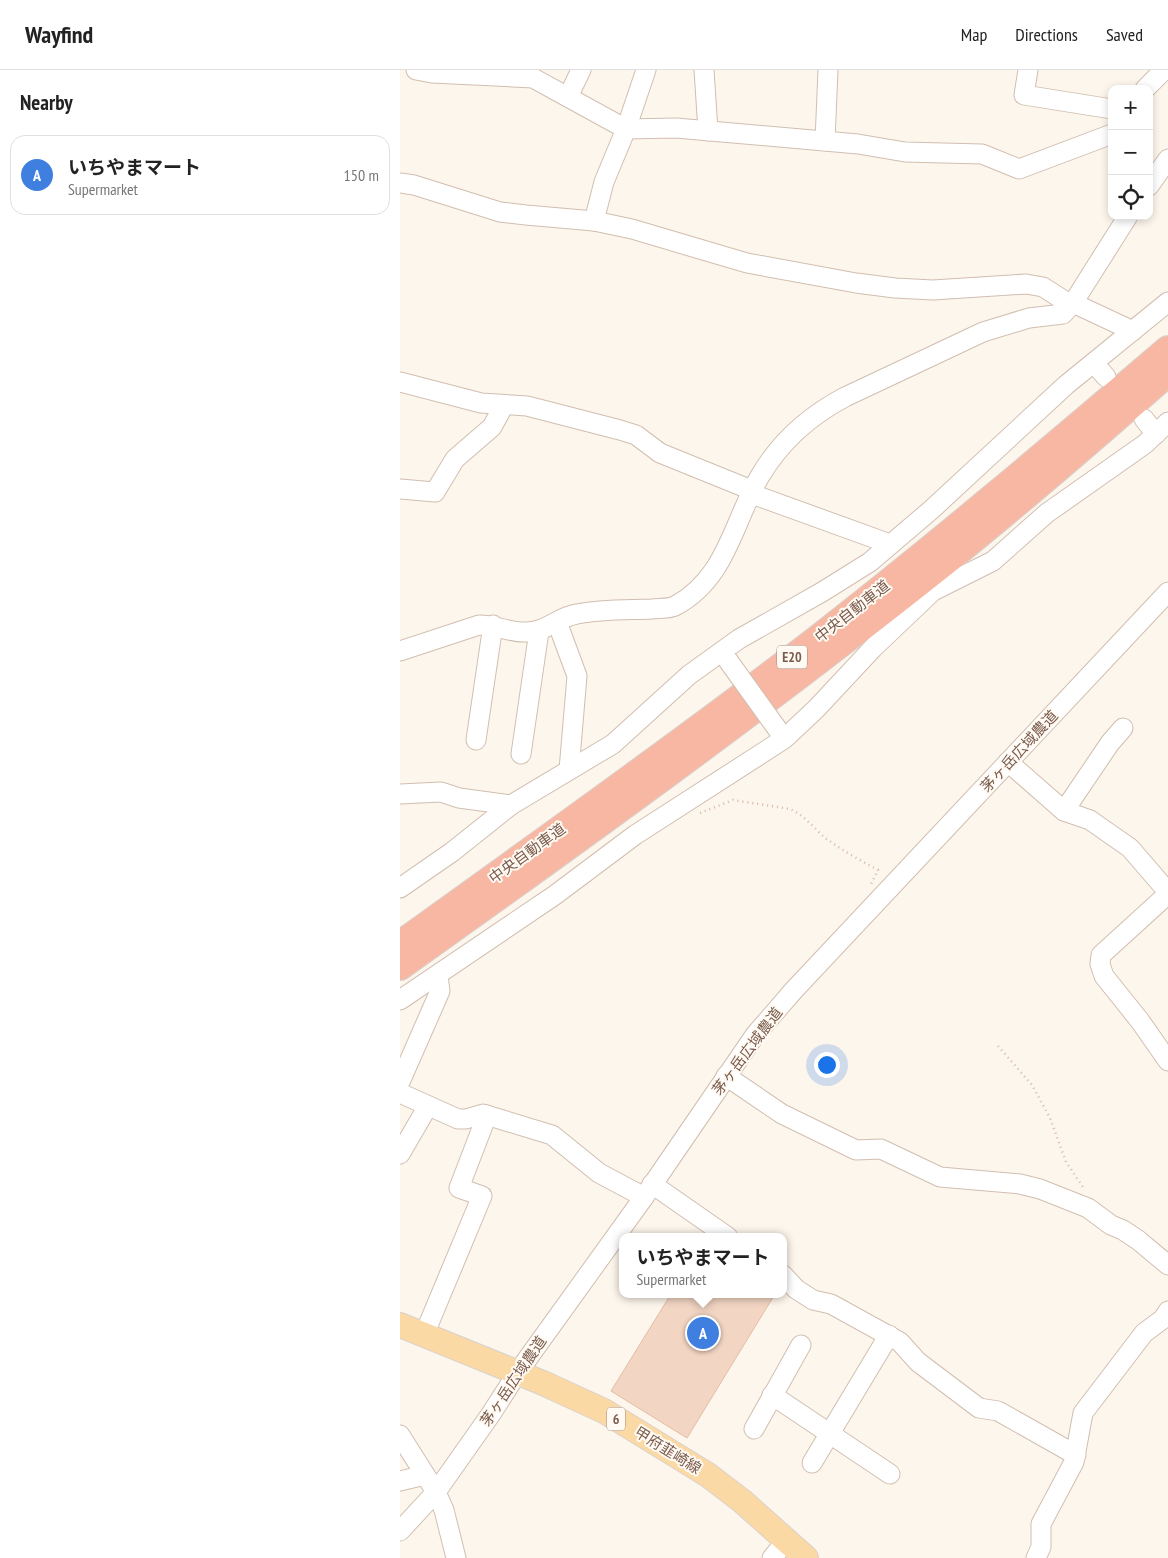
<!DOCTYPE html>
<html lang="en">
<head>
<meta charset="utf-8">
<style>
  :root { --surface:#fff; --page:#f6f6f6; --text:#222; --muted:#767676; --line:#e0e0e0; --accent:#ea580c }
  body { margin:0; font-family:"PT Sans Narrow","Noto Sans JP",sans-serif; background:var(--page); color:var(--text) }
  .controls { position:absolute; right:15px; top:15px; display:grid; overflow:hidden; border-radius:10px; box-shadow:0 2px 8px #0003 }
  .controls button { width:45px; height:45px; display:grid; place-items:center; padding:0; border:0; border-bottom:1px solid var(--line); background:var(--surface); color:var(--text); font:25px sans-serif }
  .you { position:absolute; left:426px; top:994px; width:18px; height:18px; margin:-12px; border:4px solid #fff; border-radius:50%; background:#1a73e8; box-shadow:0 0 0 8px #1a73e833 }
  .badge { display:grid; place-items:center; width:32px; height:32px; border-radius:50%; background:var(--accent); color:#fff; font-size:16px; font-weight:700 }
  .pin { position:absolute; translate:-50% -50%; border:2px solid #fff; box-shadow:0 1px 5px #0006 }
  .popup { position:absolute; left:219px; top:1163px; width:168px; height:65px; box-sizing:border-box; display:grid; place-content:center; border-radius:10px; background:var(--surface); filter:drop-shadow(0 1px 4px #0005); font-size:16px; white-space:nowrap; color:var(--muted) }
  .popup b { font-size:19px; color:var(--text) }
  .popup::after { content:''; position:absolute; left:50%; top:100%; margin-left:-10px; border:10px solid transparent; border-top-color:var(--surface) }
  .list { margin:0; padding:0; list-style:none }
  h2 { display:flex; justify-content:space-between; align-items:center; height:65px; margin:0; padding:0 20px; font-size:21px }
  h2 small { font-size:16px; font-weight:400; color:var(--muted) }
  .list li { display:grid; grid-template-columns:32px 1fr auto; gap:15px; align-items:center; box-sizing:border-box; height:80px; margin:0 10px 10px; padding:0 10px; border:1px solid var(--line); border-radius:15px }
  .list b { display:block; font-size:19px; white-space:nowrap }
  .list p { margin:0; font-size:16px; white-space:nowrap; color:var(--muted) }
  .list em { font-size:16px; font-style:normal; color:var(--muted) }
  .icon { flex:none; width:28px; height:28px; fill:none; stroke:currentColor; stroke-width:2; stroke-linecap:round; stroke-linejoin:round }
  .map { position:relative; flex:none; width:768px; height:1488px; overflow:hidden }
  header { display:flex; align-items:center; gap:30px; box-sizing:border-box; height:70px; padding:0 25px; background:var(--surface); border-bottom:1px solid var(--line) }
  header strong { font-size:24px }
  nav { display:flex; gap:28px; margin-inline-start:auto; font-size:18px }
  main { display:flex }
  aside { flex:1; background:var(--surface) }
  .map>svg:first-child { display:block }
  .building { fill:#f3d5c3; stroke:#e6bba3 }
  .lines { fill:none; stroke-linecap:round; stroke-linejoin:round }
  .minor-casing { stroke:#d1beb0; stroke-width:21 }
  .major-casing { stroke:#dad1cd; stroke-width:26 }
  .highway-casing { stroke:#dad1cd; stroke-width:28 }
  .path { stroke:#d9b8a5; stroke-width:2.5; stroke-dasharray:1 4; stroke-linecap:butt }
  .minor { stroke:#fff; stroke-width:19 }
  .major { stroke:#fbd9a5; stroke-width:24 }
  .highway { stroke:#f7b7a3; stroke-width:26 }
  .minor-bridge-casing { stroke:#d1beb0; stroke-width:21; stroke-linecap:butt }
  .minor-bridge { stroke:#fff; stroke-width:19 }
  .labels { text-anchor:middle; dominant-baseline:central; stroke-width:4; stroke-linejoin:round; paint-order:stroke }
  .shield { fill:#fffaf3; stroke:#a28b7f; stroke-width:1 }
  .shield-label { font-size:14px; font-weight:bold; fill:#7a5c4d }
  .street-label { font-size:15px; fill:#7a5c4d; stroke:#fffaf3 }
</style>
</head>
<body>
<header>
<strong>Wayfind</strong>
<nav><a>Map</a><a>Directions</a><a>Saved</a></nav>
</header>
<main>
<aside>
<h2>Nearby<small></small></h2>
<ul class="list">
<li><span class="badge" style="background:#3f7fe0">A</span><div><b>いちやまマート</b><p>Supermarket</p></div><em>150 m</em></li>
</ul>
</aside>
<div class="map">
<svg width="768" height="1488" viewBox="0 0 768 1488">
  <rect width="100%" height="100%" fill="#fdf6ec"/>
  <path class="building" d="M271,1224H375L287,1368L211,1321Z"/>
  <g class="lines">
    <g class="minor-casing">
      <g id="minor">
        <path d="M16,0L32,3L133,8L226,59L276,58L458,74L505,82L582,84L619,99L712,64"/>
        <path d="M304,0L308,61"/>
        <path d="M628,0L624,25L712,39"/>
        <path d="M745,19L764,0"/>
        <path d="M168,27L181,0"/>
        <path d="M425,71L428,0"/>
        <path d="M0,113L14,115L100,142L126,145L194,151L232,159L347,193L456,213L495,218L533,220L626,214L643,217L671,235"/>
        <path d="M749,116L768,89"/>
        <path d="M194,151L204,112L226,59L246,0"/>
        <path d="M673,233L733,261"/>
        <path d="M694,293L706,307"/>
        <path d="M0,312L81,333L127,336L220,360L236,365L260,383L344,417L352,424L490,474"/>
        <path d="M744,349L756,364"/>
        <path d="M0,419L35,422L55,389L92,357L104,335"/>
        <path d="M157,552L177,606L169,700"/>
        <path d="M0,581L79,555C96,555 108,562 124,562C146,563 157,547 177,544C201,539 228,540 252,539C259,538 269,539 275,536C327,508 333,452 360,406C380,372 411,345 445,327L583,262L629,248L663,244L673,233L728,146"/>
        <path d="M76,670L93,555"/>
        <path d="M121,684L139,561"/>
        <path d="M608,692L664,741L690,750L730,778L768,822"/>
        <path d="M0,724L41,722L59,728L111,735"/>
        <path d="M664,741L710,673L723,658"/>
        <path d="M0,818L52,782L111,735L213,674L289,605L339,569L422,522L470,492L531,440L666,315L768,232"/>
        <path d="M768,824L701,885L700,894L704,906L740,951L768,991"/>
        <path d="M0,930L155,825L235,765L384,669L416,639L473,578L533,521L593,491L647,443L745,374L768,352"/>
        <path d="M326,1006L382,1044L456,1080L481,1079L540,1107L620,1114L640,1119L688,1138L711,1155L723,1160L738,1170L768,1195"/>
        <path d="M0,1012L40,921L38,906"/>
        <path d="M0,1023L58,1049H66L83,1044L152,1065L199,1103L244,1127"/>
        <path d="M0,1084L28,1036"/>
        <path d="M252,1114L328,1167"/>
        <path d="M383,1205L396,1219L413,1230L431,1234L500,1272L518,1292L579,1338L598,1341L676,1385"/>
        <path d="M24,1265L82,1126L59,1118L87,1045"/>
        <path d="M372,1325L490,1404"/>
        <path d="M354,1359L401,1275"/>
        <path d="M0,1365L36,1422L44,1440L56,1488"/>
        <path d="M412,1393L489,1265"/>
        <path d="M0,1411L25,1405"/>
        <path d="M0,1461L36,1422L91,1344L118,1302L244,1127L355,965L394,920L768,522"/>
        <path d="M372,1488L386,1471"/>
        <path d="M636,1488L641,1477V1454L674,1392L683,1343L744,1263L763,1249L768,1241"/>
      </g>
    </g>
    <g class="major-casing">
      <path id="major" d="M0,1255L143,1313L204,1341L308,1405L342,1431L406,1488"/>
    </g>
    <g class="highway-casing">
      <g id="highway">
        <path d="M0,874C139,774 278,675 414,571C535,477 652,378 768,279"/>
        <path d="M0,897C191,761 381,624 564,477C633,421 701,362 768,303"/>
      </g>
    </g>
    <g class="path">
      <path d="M300,743L333,730L390,739C404,745 413,757 424,767C441,780 460,790 478,800L471,814"/>
      <path d="M598,976L632,1015L650,1048L666,1092L685,1120"/>
    </g>
    <use href="#minor" class="minor"/>
    <use href="#major" class="major"/>
    <use href="#highway" class="highway"/>
    <g class="minor-bridge-casing">
      <path id="minor-bridge" d="M327,589L378,660"/>
    </g>
    <use href="#minor-bridge" class="minor-bridge"/>
  </g>
  <g class="labels">
    <g class="shield">
      <rect x="377" y="575.5" width="30" height="23" rx="4"/>
      <rect x="207" y="1337.5" width="18" height="23" rx="4"/>
    </g>
    <g class="shield-label">
      <text x="392" y="587">E20</text>
      <text x="216" y="1349">6</text>
    </g>
    <g class="street-label">
      <text transform="translate(452 541) rotate(-38)">中央自動車道</text>
      <text transform="translate(619 681) rotate(-47)">茅ヶ岳広域農道</text>
      <text transform="translate(127 783) rotate(-36)">中央自動車道</text>
      <text transform="translate(347 981) rotate(-53)">茅ヶ岳広域農道</text>
      <text transform="translate(113 1311) rotate(-56)">茅ヶ岳広域農道</text>
      <text transform="translate(268 1380) rotate(32)">甲府韮崎線</text>
    </g>
  </g>
</svg>
<div class="controls">
<button>+</button>
<button>−</button>
<button><svg class="icon" aria-label="locate" viewBox="0 0 24 24"><circle cx="12" cy="12" r="6"/><path d="M12 2v4M12 18v4M2 12h4M18 12h4"/></svg></button>
</div>
<div class="you"></div>
<div class="pin badge" style="left:303px;top:1263px;background:#3f7fe0">A</div>
<div class="popup"><b>いちやまマート</b>Supermarket</div>
</div>
</main>
</body>
</html>
